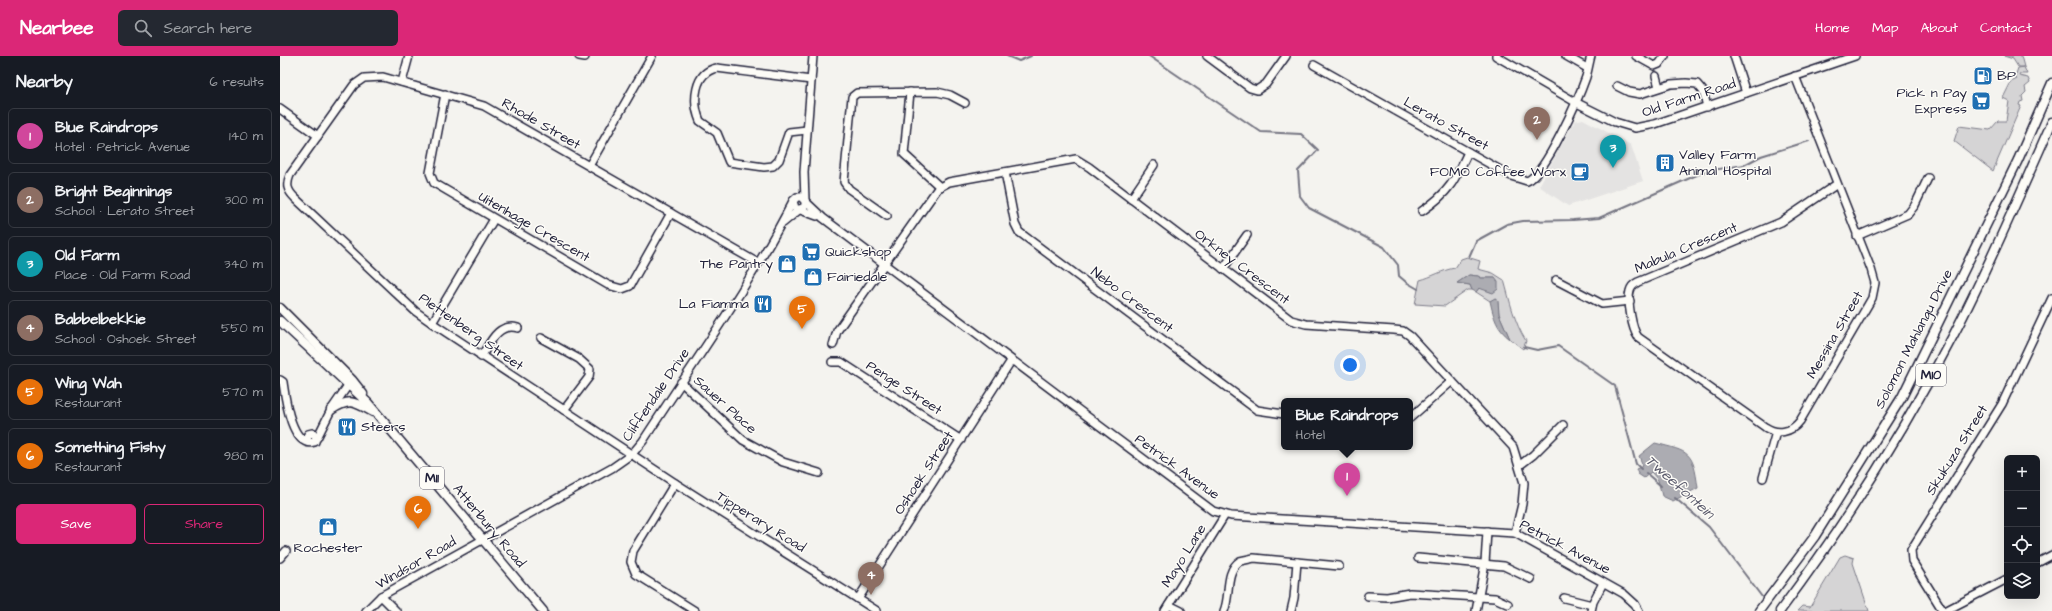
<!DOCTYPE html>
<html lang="en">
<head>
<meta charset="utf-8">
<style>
  :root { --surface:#171b24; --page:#242831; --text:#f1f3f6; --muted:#9ea1a6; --line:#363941; --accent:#db2777 }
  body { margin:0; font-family:"Architects Daughter",sans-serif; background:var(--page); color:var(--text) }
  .controls { position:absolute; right:12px; bottom:12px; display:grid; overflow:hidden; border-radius:6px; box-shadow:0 4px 16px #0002 }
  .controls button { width:36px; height:36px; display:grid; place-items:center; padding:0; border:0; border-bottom:1px solid var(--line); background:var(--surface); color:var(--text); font:20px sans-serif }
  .you { position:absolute; left:1070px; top:309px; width:14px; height:14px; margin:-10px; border:3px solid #fff; border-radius:50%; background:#1a73e8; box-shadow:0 0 0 6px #1a73e833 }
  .badge { display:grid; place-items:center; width:26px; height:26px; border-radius:50%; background:var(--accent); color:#fff; font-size:13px; font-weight:700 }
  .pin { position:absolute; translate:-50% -33px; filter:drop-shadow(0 1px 2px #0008) }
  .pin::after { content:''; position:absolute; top:21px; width:14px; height:12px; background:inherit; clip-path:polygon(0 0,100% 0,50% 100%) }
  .popup { position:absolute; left:1001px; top:342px; width:132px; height:52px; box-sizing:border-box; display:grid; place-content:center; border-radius:6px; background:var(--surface); filter:drop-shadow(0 1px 3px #0005); font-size:13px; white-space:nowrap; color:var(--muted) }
  .popup b { font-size:15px; color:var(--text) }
  .popup::after { content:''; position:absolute; left:50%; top:100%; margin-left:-8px; border:8px solid transparent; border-top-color:var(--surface) }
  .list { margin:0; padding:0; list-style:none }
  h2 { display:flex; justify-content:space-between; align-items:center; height:52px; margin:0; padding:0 16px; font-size:17px }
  h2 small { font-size:13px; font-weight:400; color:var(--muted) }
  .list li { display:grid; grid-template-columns:26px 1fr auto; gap:12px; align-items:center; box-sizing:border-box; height:56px; margin:0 8px 8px; padding:0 8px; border:1px solid var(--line); border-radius:6px }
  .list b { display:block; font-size:15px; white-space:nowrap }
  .list p { margin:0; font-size:13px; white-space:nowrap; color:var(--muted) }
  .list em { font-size:13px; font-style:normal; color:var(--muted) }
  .actions { display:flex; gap:8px; padding:12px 16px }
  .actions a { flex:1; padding:9px 0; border:1px solid var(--accent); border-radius:6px; text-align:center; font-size:14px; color:var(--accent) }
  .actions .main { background:var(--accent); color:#fff }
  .icon { flex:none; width:22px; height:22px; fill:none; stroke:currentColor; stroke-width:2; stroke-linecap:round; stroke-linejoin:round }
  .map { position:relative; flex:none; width:1772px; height:555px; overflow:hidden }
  header { display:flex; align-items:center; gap:24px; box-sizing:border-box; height:56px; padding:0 20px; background:var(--accent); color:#fff }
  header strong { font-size:19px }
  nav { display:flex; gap:22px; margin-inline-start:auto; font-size:14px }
  .search { width:280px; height:36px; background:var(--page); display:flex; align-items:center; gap:10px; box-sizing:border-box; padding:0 14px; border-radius:6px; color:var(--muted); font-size:15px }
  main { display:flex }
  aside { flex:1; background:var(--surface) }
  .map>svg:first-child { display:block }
  .built { fill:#e4e3e2 }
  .green { fill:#d5d4d5; stroke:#7c7b88 }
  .water { fill:#acacb2; stroke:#757582 }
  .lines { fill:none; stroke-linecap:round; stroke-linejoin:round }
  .stream { stroke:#757582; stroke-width:2 }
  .minor-casing { stroke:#22223b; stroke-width:10 }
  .major-casing { stroke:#22223b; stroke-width:11 }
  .minor { stroke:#fdfcf7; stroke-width:7 }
  .major { stroke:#fdfcf7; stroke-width:8 }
  .labels { text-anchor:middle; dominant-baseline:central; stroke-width:3; stroke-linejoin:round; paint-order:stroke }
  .shield { fill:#fdfcf7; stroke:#646373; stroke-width:1 }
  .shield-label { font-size:13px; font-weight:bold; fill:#22223b }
  .poi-label { font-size:14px; fill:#22223b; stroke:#fdfcf7; text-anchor:start }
  .street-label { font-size:14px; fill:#22223b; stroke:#fdfcf7 }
  .water-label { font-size:15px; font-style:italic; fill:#59596b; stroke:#fdfcf7 }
</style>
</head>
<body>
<header>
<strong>Nearbee</strong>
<div class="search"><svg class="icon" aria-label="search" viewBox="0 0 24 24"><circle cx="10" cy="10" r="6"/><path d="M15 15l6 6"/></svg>Search here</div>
<nav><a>Home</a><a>Map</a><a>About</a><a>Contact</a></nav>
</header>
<main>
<aside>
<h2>Nearby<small>6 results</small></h2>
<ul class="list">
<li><span class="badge" style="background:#d1479c">1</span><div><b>Blue Raindrops</b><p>Hotel · Petrick Avenue</p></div><em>140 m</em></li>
<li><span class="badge" style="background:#8d6e63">2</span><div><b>Bright Beginnings</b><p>School · Lerato Street</p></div><em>300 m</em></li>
<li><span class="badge" style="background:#0f9aa8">3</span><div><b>Old Farm</b><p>Place · Old Farm Road</p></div><em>340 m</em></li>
<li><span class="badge" style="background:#8d6e63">4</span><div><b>Babbelbekkie</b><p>School · Oshoek Street</p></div><em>550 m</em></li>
<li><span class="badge" style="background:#e8710a">5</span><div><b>Wing Wah</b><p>Restaurant</p></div><em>570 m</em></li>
<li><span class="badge" style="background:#e8710a">6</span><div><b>Something Fishy</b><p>Restaurant</p></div><em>980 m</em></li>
</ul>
<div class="actions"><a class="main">Save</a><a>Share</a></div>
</aside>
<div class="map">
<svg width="1772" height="555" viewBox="0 0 1772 555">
  <rect width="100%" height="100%" fill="#f4f3ef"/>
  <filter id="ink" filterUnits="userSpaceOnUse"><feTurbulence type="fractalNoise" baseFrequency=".025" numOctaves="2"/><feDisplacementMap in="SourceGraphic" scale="8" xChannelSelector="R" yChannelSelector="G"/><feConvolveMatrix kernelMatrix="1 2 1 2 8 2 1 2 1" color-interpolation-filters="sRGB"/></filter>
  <g filter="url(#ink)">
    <path class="built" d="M1303,63L1351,89L1363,125L1288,150L1259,130L1295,65Z"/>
    <g class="green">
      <path d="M1724,0H1741L1744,11H1738L1733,3Z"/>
      <path d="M1744,11L1747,18H1740L1739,20L1748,22L1750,27L1745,31L1746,36L1742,40L1743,45L1740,46L1739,49L1741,50L1713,115L1674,85L1679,70L1710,74L1718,65H1726L1729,45L1723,42L1731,26L1737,23L1735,21L1738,12Z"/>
      <path d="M1187,201L1200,205L1198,213L1213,217L1224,224C1230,245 1234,266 1246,285L1243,293L1230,283L1219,258L1217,242L1210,245L1196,236L1199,232H1204L1211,236L1215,222H1201L1198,220L1189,219L1177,227L1190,229L1192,234H1188L1165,250L1135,248L1140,224C1152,221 1162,214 1175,212L1181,203Z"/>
      <path d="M1565,499L1574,502L1573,507L1589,555H1517L1522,550L1530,551L1560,501Z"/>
    </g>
    <g class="water">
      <path d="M1189,219L1198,220L1201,222H1215L1218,226V233L1213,237L1199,232L1196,236L1192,234L1190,229L1177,227Z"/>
      <path d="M1215,242L1218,245L1219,258L1230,283C1216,272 1214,262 1210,245Z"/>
      <path d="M1375,387C1410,396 1413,395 1418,432L1393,445L1382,440L1378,424L1371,416L1364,422L1358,418L1356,413L1363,410L1359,400Z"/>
    </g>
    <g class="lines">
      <g class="stream">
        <path d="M727,0L739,5L751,0"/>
        <path d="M869,0L981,76L1021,78L1038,94L1018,115L1020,140L1029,152L1104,191L1118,209L1119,220L1126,226L1138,233"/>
        <path d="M1189,201L1196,185L1227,168L1243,165L1293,164L1319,162L1426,115L1464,109L1481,100L1529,85"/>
        <path d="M1244,291L1257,294L1278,290L1335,330L1356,408L1361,413"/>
        <path d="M1366,417L1381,430"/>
        <path d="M1395,442L1429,471L1482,541"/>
      </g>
      <g class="minor-casing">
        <g id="minor">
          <path d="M299,0L305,1"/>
          <path d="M927,0L970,32L977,34L986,28L1006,0"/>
          <path d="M1216,0L1297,47L1335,66L1355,72L1375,68L1575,0"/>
          <path d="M1286,0L1307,12"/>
          <path d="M1356,0L1374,10L1379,8L1385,0"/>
          <path d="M1454,0L1466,37"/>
          <path d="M1034,9L1231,120L1247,125C1266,118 1299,41 1306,21C1308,14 1309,7 1311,0"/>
          <path d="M1376,20L1379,31"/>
          <path d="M1515,20L1591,213L1595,227L1592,242L1520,365C1511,377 1497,379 1485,371L1358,281C1352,273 1347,245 1350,235C1351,231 1354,228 1358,226L1501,166L1557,128"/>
          <path d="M122,26L129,0"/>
          <path d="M1337,30L1349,36L1360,38L1391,28L1406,27L1417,28L1423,35L1427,51"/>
          <path d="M630,36L624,98L660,131"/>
          <path d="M165,38L150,117L154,127L328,229L342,233L350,230L391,157"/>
          <path d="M0,53L38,80"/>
          <path d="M527,74L509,76L499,104L493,110L484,111L449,106L437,77L420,65C412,46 414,16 437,12L531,24"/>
          <path d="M309,110L372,0"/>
          <path d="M725,116L735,168L739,176L977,354L1004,358"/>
          <path d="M851,143L874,109"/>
          <path d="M525,144L524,116L533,0"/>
          <path d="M525,145L543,162L933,455L951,460L1235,477L1344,538L1355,548L1359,555"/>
          <path d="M521,153L525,150V145L521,141H517L513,145L515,152L537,160"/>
          <path d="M1142,155C1169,137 1175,124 1188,96"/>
          <path d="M607,160L569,133L564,126L572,41L577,37L657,36L670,39L685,47"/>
          <path d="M503,167L520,153"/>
          <path d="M1577,180L1628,158L1635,149L1648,122"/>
          <path d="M478,207L204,50L103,21L84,22L74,29L10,119C6,129 7,134 15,142L135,255L152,267L395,427L597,555"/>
          <path d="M943,213L967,179"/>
          <path d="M1276,224L1322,248L1350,245"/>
          <path d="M152,267L214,163"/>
          <path d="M261,282L299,303L310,313L309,321L284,354"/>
          <path d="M553,289L557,275L658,132L669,126L796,103L809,111L1011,264L1026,268L1114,274L1123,275L1130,280L1233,391L1244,427L1242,448L1235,477"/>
          <path d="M201,301C210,287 218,266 238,272"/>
          <path d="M552,306H561L681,384"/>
          <path d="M0,324L3,326C5,340 11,393 35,386L36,380L32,377L28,378L27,381L28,385"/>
          <path d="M401,326L463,384L503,406L539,417"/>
          <path d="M1130,362L1172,325"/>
          <path d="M37,382L51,354L71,325"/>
          <path d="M1240,409L1253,399L1283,369"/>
          <path d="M1483,422L1496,376"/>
          <path d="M395,427L353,495L351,506L356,518L415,555"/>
          <path d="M0,502L6,495"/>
          <path d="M1138,502L1224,510L1251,523"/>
          <path d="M1757,507L1772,499"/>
          <path d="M101,540L116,555"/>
          <path d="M1088,540L1107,541L1130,537L1215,542L1228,548"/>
          <path d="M1284,542L1312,549"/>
          <path d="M578,543L731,305"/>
          <path d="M889,549L901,555"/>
          <path d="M86,555L101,540L332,412L352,398L363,385C414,306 470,229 513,145"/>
          <path d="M885,555L945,459"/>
          <path d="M944,555C951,539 944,516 960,505L974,502L1059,510"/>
          <path d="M1011,555L1014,542L1017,506"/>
          <path d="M1196,555L1205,507L1207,475"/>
          <path d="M1311,555L1313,546L1323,527"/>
          <path d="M1663,555L1632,505L1631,494L1722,348L1772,242"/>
          <path d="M1665,555L1727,523"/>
        </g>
      </g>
      <g class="major-casing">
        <g id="major">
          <path d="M0,252L72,324L83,338"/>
          <path d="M0,265L88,347L263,555"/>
          <path d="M51,354C70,342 73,345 93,356"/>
          <path d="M1479,555L1535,480L1622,341L1738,104L1772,27"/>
          <path d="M1500,555C1565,468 1624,375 1674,278C1710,209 1740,137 1772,66"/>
        </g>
      </g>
      <use href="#minor" class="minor"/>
      <use href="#major" class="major"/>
    </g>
  </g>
  <defs>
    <g id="fuel-square" transform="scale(1)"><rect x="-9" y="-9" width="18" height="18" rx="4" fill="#1f6fb2" stroke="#fdfcf7"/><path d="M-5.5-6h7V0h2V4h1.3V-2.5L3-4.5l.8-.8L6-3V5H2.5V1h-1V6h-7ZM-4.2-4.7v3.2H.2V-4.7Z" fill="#fff"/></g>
    <g id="supermarket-square" transform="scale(1)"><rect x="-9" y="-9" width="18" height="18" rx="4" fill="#1f6fb2" stroke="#fdfcf7"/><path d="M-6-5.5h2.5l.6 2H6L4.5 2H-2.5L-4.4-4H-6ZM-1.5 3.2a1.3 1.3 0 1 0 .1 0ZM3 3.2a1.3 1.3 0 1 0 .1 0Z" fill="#fff"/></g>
    <g id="building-square" transform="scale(1)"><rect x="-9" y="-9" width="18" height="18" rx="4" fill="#1f6fb2" stroke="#fdfcf7"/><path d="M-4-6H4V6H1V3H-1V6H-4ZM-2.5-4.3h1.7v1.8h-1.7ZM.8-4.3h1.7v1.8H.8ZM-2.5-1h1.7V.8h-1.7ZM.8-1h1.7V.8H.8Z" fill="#fff"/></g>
    <g id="cafe-square" transform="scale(1)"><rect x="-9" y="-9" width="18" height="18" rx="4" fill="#1f6fb2" stroke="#fdfcf7"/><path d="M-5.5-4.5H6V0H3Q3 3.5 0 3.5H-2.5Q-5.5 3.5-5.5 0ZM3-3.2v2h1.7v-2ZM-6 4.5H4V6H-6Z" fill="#fff"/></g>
    <g id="shop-square" transform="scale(1)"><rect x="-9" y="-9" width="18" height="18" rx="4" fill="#1f6fb2" stroke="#fdfcf7"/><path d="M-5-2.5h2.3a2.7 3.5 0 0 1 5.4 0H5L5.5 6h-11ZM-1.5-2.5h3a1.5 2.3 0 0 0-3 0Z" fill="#fff"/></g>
    <g id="restaurant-square" transform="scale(1)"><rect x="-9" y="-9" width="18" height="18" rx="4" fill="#1f6fb2" stroke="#fdfcf7"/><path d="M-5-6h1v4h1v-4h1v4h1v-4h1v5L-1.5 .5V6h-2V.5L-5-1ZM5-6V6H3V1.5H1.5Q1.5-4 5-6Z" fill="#fff"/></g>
  </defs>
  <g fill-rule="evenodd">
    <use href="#fuel-square" x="1703" y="20"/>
    <use href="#supermarket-square" x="1701" y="45"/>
    <use href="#building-square" x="1385" y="107"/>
    <use href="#cafe-square" x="1300" y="116"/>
    <use href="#supermarket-square" x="531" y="196"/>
    <use href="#shop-square" x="507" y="208"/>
    <use href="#shop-square" x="533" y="221"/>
    <use href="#restaurant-square" x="483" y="248"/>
    <use href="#restaurant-square" x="67" y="371"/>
    <use href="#shop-square" x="48" y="471"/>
  </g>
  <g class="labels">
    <g class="shield">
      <rect x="1636" y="308" width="30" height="22" rx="3"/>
      <rect x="140" y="411" width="24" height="22" rx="3"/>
    </g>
    <g class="shield-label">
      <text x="1651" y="319">M10</text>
      <text x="152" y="422">M11</text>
    </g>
    <g class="poi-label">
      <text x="1717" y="20">BP</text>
      <text x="1687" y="37" text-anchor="end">Pick n Pay<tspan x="1687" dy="16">Express</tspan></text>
      <text x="1399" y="99">Valley Farm<tspan x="1399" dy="16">Animal Hospital</tspan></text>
      <text x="1286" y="116" text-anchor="end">FOMO Coffee Worx</text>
      <text x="545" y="196">Quickshop</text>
      <text x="493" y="208" text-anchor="end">The Pantry</text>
      <text x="547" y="221">Fairiedale</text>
      <text x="469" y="248" text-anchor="end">La Fiamma</text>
      <text x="81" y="371">Steers</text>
      <text x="48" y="492" text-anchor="middle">Rochester</text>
    </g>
    <g class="street-label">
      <text transform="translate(1409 42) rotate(-18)">Old Farm Road</text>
      <text transform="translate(261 68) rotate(30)">Rhode Street</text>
      <text transform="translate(1166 68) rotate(29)">Lerato Street</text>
      <text transform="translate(254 171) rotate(30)">Uitenhage Crescent</text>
      <text transform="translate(1406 192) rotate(-23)">Mabula Crescent</text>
      <text transform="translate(962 211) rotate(37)">Orkney Crescent</text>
      <text transform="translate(852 244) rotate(37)">Nebo Crescent</text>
      <text transform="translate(191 276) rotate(35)">Plettenberg Street</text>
      <text transform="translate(1555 279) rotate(-60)">Messina Street</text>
      <text transform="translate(1634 283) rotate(-63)">Solomon Mahlangu Drive</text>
      <text transform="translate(624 332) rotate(33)">Penge Street</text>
      <text transform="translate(376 339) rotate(-56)">Cliffendale Drive</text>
      <text transform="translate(445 349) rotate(42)">Sauer Place</text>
      <text transform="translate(1677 394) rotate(-58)">Skukuza Street</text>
      <text transform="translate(897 411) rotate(36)">Petrick Avenue</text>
      <text transform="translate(644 417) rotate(-57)">Oshoek Street</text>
      <text transform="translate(481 466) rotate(32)">Tipperary Road</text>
      <text transform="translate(209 470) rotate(50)">Atterbury Road</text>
      <text transform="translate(1285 491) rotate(28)">Petrick Avenue</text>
      <text transform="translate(904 500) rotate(-58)">Mayo Lane</text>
      <text transform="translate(136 507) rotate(-30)">Windsor Road</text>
    </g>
    <g class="water-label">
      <text transform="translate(1400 431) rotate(42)">Tweefontein</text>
    </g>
  </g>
</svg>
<div class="controls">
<button>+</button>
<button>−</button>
<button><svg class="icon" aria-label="locate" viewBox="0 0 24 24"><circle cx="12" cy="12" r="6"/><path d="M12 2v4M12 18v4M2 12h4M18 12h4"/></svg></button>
<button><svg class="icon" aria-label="layers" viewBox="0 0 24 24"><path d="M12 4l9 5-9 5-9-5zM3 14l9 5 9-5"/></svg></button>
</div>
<div class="you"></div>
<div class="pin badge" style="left:1067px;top:440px;background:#d1479c">1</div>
<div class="popup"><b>Blue Raindrops</b>Hotel</div>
<div class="pin badge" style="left:1257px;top:84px;background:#8d6e63">2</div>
<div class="pin badge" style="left:1333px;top:112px;background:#0f9aa8">3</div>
<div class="pin badge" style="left:591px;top:539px;background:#8d6e63">4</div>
<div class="pin badge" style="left:522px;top:273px;background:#e8710a">5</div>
<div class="pin badge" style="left:138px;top:473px;background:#e8710a">6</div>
</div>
</main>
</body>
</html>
